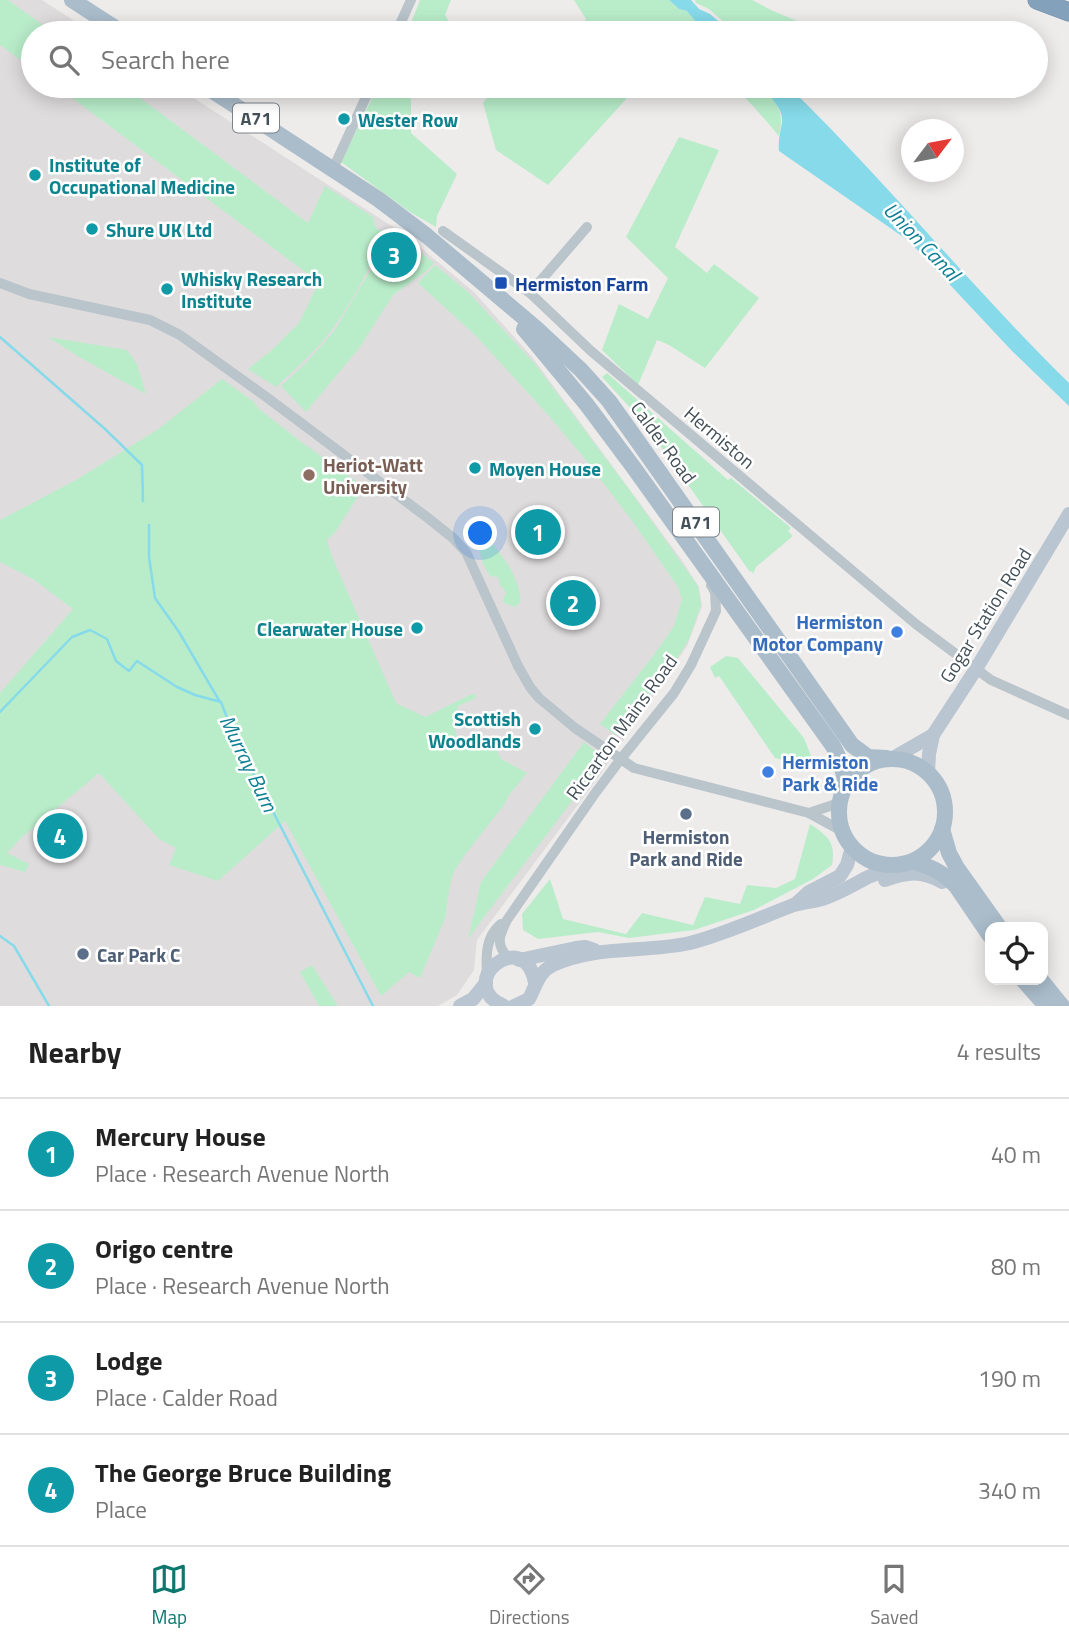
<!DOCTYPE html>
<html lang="en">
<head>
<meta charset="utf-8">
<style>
  :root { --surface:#fff; --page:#f2f2f2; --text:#222; --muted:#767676; --line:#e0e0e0; --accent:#0f766e }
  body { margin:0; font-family:"Titillium Web",sans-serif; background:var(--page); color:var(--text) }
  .controls { position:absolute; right:21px; bottom:21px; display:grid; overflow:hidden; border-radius:14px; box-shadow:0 4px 18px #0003 }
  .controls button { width:63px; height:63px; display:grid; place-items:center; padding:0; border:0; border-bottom:2px solid var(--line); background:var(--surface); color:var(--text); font:35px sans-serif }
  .compass { position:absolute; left:901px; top:119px; width:63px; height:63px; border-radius:50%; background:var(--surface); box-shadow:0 4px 18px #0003; rotate:58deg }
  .you { position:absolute; left:481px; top:534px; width:24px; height:24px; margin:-18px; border:5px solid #fff; border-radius:50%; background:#1a73e8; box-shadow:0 0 0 10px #1a73e833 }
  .badge { display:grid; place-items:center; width:46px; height:46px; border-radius:50%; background:var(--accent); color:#fff; font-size:23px; font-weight:700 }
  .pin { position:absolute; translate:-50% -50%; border:4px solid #fff; box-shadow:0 2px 7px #0006 }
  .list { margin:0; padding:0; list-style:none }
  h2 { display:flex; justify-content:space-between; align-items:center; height:91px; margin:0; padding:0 28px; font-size:30px }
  h2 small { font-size:23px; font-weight:400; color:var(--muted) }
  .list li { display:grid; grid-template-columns:46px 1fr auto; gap:21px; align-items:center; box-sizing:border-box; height:112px; padding:0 28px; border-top:2px solid var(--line) }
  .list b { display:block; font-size:26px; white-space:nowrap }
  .list p { margin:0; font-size:23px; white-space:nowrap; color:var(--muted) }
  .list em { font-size:23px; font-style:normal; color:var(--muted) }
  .icon { flex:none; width:38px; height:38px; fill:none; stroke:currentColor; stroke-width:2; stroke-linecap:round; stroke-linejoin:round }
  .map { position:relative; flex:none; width:1069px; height:1006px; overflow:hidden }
  .search { position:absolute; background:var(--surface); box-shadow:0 4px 18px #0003; left:21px; right:21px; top:21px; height:77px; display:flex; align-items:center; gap:18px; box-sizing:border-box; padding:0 24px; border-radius:38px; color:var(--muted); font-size:26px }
  .sheet { height:539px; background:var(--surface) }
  nav { display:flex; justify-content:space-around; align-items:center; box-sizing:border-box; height:98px; border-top:2px solid var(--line); background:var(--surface); font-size:19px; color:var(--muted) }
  nav a { display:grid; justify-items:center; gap:4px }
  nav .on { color:var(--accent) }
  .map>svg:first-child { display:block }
  .education { fill:#dfdcdd }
  .green { fill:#b9edca }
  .water { fill:#86dae9 }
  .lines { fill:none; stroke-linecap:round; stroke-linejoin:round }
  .stream { stroke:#86dae9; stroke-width:2.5 }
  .highway-casing { stroke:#6f8ca6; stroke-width:19 }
  .street { stroke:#b9c4cb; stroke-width:10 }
  .secondary { stroke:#b9c5d0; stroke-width:14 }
  .primary { stroke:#abbdcb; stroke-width:16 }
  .highway { stroke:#83a1ba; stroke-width:18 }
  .culture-dot { fill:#0f9aa8; stroke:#fff; stroke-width:2.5 }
  .transit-dot { fill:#1a4fb4; stroke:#fff; stroke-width:2.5 }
  .education-dot { fill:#8d6e63; stroke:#fff; stroke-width:2.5 }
  .shop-dot { fill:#3f7fe0; stroke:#fff; stroke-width:2.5 }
  .service-dot { fill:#5c6f8a; stroke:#fff; stroke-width:2.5 }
  .labels { text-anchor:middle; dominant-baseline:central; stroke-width:5; stroke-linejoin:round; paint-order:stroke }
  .shield { fill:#fff; stroke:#7c848a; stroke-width:2 }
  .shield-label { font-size:18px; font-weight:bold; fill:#445058 }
  .culture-label { font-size:19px; font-weight:bold; fill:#0d838f; stroke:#fff; text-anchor:start }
  .transit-label { font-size:19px; font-weight:bold; fill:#164399; stroke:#fff; text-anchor:start }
  .street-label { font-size:19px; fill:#445058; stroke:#fff }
  .education-label { font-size:19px; font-weight:bold; fill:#785e54; stroke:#fff; text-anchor:start }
  .shop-label { font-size:19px; font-weight:bold; fill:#366cbe; stroke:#fff; text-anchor:end }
  .service-label { font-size:19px; font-weight:bold; fill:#4e5e75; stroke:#fff }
  .water-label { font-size:21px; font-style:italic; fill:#0f7f93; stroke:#fff }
</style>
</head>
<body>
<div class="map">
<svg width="1069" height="1006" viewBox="0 0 1069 1006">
  <rect width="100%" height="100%" fill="#eeebeb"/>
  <path class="education" d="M0,0H42L93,33H33V86H175L404,234L474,292L532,357L681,559L699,587L702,606L687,646L600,775L477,940L474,970L457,995L438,1006H0Z"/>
  <g class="green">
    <path d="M0,0H8L54,33H33V69L0,45Z"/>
    <path d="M420,0H451L445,15L456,33H407Z"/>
    <path d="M574,0H669L679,9L687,11L705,33H579L586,19Z"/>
    <path d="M695,0H752L773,11L826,33H736L709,9L696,3Z"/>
    <path d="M56,86H124L308,223L325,186L373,217L375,227L386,234C368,270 349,310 323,341C308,358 292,372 276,387L248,369L272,350L299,323L317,286L308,274Z"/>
    <path d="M378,86H401L411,90V133L457,174L437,216L436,227L410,212L341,162Z"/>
    <path d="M509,86H638L548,185L496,150L483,103L494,89Z"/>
    <path d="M733,86H760C777,104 785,110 779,136L754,107Z"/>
    <path d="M679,137L719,150L675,247L707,273L714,264L759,298L705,368L669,345L657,340L638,385L602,350L619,304L648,319L668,278L626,237Z"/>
    <path d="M403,239L434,263L425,272L393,295L360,347L306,412L281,386L306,363L335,330L377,259L380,258L397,269L409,252L397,246Z"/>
    <path d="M435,265L468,292L535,364L631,492L698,586L701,605L689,639L680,654L622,735H616L600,724L656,652L674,626L682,599L678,587L633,522L585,459L549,416L475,335L418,283Z"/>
    <path d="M48,337L127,350L137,364L146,394L79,357Z"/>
    <path d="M607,373L728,480L731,478L791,528L788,531L793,536L756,567L753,574L752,571L750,572L644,423L602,377Z"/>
    <path d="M222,379L254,402L259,409L300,441L364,487L336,531L327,540L332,557L396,703L425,717L474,693L476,698L458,706L456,714L460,716V723L454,725L459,745L493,744L501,759L527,773L509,795L504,805L467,852L454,871L450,885L445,918L420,978L409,972L381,996L285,821L218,881L169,865L176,848L159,839L99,773L22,837L7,853L29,864L25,872L0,865V693L73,609L33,579L0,562V520L76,480L157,430Z"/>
    <path d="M490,540C506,562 517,573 521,601L515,607L504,603V597L506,593L504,589L500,586L498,577L490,576L483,564L479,548L483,542Z"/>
    <path d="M726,656L738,658L804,738L816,769L775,758L719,676L715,678L710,667Z"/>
    <path d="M584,742L603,757C560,820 512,878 468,939L481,882Z"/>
    <path d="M810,824C828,836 836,842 832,865L813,879L754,910L694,930L629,938L598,932L538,939L523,930L522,914L550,879L563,919L626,934L642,913L693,925L705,897L740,904L747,885L776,888L795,879Z"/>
    <path d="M312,965L338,1006H319L300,972Z"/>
  </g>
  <g class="water">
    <path d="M669,0H691L699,9L710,14L732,33H705L687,11L679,9Z"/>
    <path d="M760,86H788C886,181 972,288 1069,383V406L1012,351L909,241L779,151C778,141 780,133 782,123C784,108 769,96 760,86Z"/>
  </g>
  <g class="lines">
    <g class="stream">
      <path d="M0,337L105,429L142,465L143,501"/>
      <path d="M149,525V557L155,598L179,632L220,702"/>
      <path d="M0,712L72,637L90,630L107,639L116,661L129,671L137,661L177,687L195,695L221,702L234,736L373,1006"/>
      <path d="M0,936L14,946L49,1006"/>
    </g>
    <g class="highway-casing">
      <path id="highway" d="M1037,0L1069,12"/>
    </g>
    <g class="street">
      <path d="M396,33L411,0"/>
      <path d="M333,169L371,86"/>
      <path d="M443,231L530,293L591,351L917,625L991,680L1069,715"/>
      <path d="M0,283L29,294L150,320L180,335L265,396L428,518L453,538L466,552L518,666L530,687L539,698L575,728L634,768L809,813L842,831"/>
      <path d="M530,293L587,227"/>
      <path d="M809,813L839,803"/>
      <path d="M509,959C495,944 499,936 507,920L596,792L620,760L674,693L691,665L716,611L715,592L711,585"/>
      <path d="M487,975C486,957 485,937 501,924"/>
    </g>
    <g class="secondary">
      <path d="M893,758L933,735"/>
      <path d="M928,773L929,754L933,735L976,669L1069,514"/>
      <path d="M885,880C906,872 922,870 942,882"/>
      <path d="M796,904L809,892L840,876L847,865L852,847"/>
      <path d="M519,960L576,948L585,947L594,950"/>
      <path d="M460,1006L473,999L486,983"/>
      <path d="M504,1006C452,983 525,924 535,983"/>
      <path d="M514,1006L529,999C536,986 538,972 553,965C595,945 645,953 690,943C725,934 757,919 791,906C801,902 812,902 822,899C838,894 851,886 866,878C877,873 890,869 901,864"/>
    </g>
    <g class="primary">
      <path d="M72,0L123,33"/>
      <path d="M205,86L378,199L427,236L536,328L581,370L609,401L634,436L852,745L868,757L887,758"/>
      <path d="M524,329L587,405L634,468L833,746C840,758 843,770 846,784"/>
      <circle cx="892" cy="812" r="53"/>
      <path d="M942,829L949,853L957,868L999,927"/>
      <path d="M913,861C932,868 942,871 956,886L990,936"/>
      <path d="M1023,980L1046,1006"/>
      <path d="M1041,980L1062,1006"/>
    </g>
    <use href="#highway" class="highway"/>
  </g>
  <g class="culture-dot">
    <circle cx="344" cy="119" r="7"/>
    <circle cx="35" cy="175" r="7"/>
    <circle cx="92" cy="229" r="7"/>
    <circle cx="167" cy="289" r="7"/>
    <circle cx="475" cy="468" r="7"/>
    <circle cx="417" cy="628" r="7"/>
    <circle cx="535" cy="729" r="7"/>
  </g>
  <rect class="transit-dot" x="494" y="276" width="14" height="14" rx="3.5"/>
  <circle class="education-dot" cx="309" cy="475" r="7"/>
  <g class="shop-dot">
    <circle cx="897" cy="632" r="7"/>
    <circle cx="768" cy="772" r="7"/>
  </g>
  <g class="service-dot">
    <circle cx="686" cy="814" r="7"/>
    <circle cx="83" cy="954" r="7"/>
  </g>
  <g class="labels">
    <g class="shield">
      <rect x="233" y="103.5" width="46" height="29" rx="5"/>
      <rect x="673" y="507.5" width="46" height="29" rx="5"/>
    </g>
    <g class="shield-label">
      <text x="256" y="118">A71</text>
      <text x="696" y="522">A71</text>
    </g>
    <g class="culture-label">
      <text x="358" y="119">Wester Row</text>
      <text x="49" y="164">Institute of<tspan x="49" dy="22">Occupational Medicine</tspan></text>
      <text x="106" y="229">Shure UK Ltd</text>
      <text x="181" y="278">Whisky Research<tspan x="181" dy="22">Institute</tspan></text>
      <text x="489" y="468">Moyen House</text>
      <text x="403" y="628" text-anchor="end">Clearwater House</text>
      <text x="521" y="718" text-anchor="end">Scottish<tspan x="521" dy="22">Woodlands</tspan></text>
    </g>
    <g class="transit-label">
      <text x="515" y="283">Hermiston Farm</text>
    </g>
    <g class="street-label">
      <text transform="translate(720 437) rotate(40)">Hermiston</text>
      <text transform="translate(664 442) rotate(54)">Calder Road</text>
      <text transform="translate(985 615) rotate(-58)">Gogar Station Road</text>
      <text transform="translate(621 727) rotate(-54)">Riccarton Mains Road</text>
    </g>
    <g class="education-label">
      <text x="323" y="464">Heriot-Watt<tspan x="323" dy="22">University</tspan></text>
    </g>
    <g class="shop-label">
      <text x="883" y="621">Hermiston<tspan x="883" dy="22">Motor Company</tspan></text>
      <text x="782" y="761" text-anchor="start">Hermiston<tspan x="782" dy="22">Park &amp; Ride</tspan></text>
    </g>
    <g class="service-label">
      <text x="686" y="836">Hermiston<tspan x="686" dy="22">Park and Ride</tspan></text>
      <text x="97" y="954" text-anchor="start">Car Park C</text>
    </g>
    <g class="water-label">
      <text transform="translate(922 241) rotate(46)">Union Canal</text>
      <text transform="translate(249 763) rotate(64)">Murray Burn</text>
    </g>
  </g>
</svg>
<div class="controls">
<button><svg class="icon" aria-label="locate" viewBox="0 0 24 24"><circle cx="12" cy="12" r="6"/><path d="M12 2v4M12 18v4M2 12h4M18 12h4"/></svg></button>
</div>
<svg class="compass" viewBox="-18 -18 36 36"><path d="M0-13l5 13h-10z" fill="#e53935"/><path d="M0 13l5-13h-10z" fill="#767676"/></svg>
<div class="you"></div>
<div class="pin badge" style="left:538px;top:532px;background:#0f9aa8">1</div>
<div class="pin badge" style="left:573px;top:603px;background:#0f9aa8">2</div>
<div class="pin badge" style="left:394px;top:255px;background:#0f9aa8">3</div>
<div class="pin badge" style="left:60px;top:836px;background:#0f9aa8">4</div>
<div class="search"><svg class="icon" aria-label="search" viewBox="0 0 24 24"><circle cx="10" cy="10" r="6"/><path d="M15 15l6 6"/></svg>Search here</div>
</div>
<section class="sheet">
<h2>Nearby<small>4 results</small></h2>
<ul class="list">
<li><span class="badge" style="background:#0f9aa8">1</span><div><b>Mercury House</b><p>Place · Research Avenue North</p></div><em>40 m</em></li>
<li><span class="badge" style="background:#0f9aa8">2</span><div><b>Origo centre</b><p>Place · Research Avenue North</p></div><em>80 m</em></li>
<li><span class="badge" style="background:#0f9aa8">3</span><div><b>Lodge</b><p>Place · Calder Road</p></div><em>190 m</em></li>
<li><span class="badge" style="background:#0f9aa8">4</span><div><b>The George Bruce Building</b><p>Place</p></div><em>340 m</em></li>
</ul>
</section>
<nav>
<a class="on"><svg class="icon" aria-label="map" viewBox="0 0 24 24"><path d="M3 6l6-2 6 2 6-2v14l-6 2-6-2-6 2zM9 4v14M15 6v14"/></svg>Map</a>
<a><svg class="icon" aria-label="directions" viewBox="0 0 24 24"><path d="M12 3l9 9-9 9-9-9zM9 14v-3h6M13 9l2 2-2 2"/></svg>Directions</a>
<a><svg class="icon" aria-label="saved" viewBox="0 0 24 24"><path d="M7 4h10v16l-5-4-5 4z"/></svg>Saved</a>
</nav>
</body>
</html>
